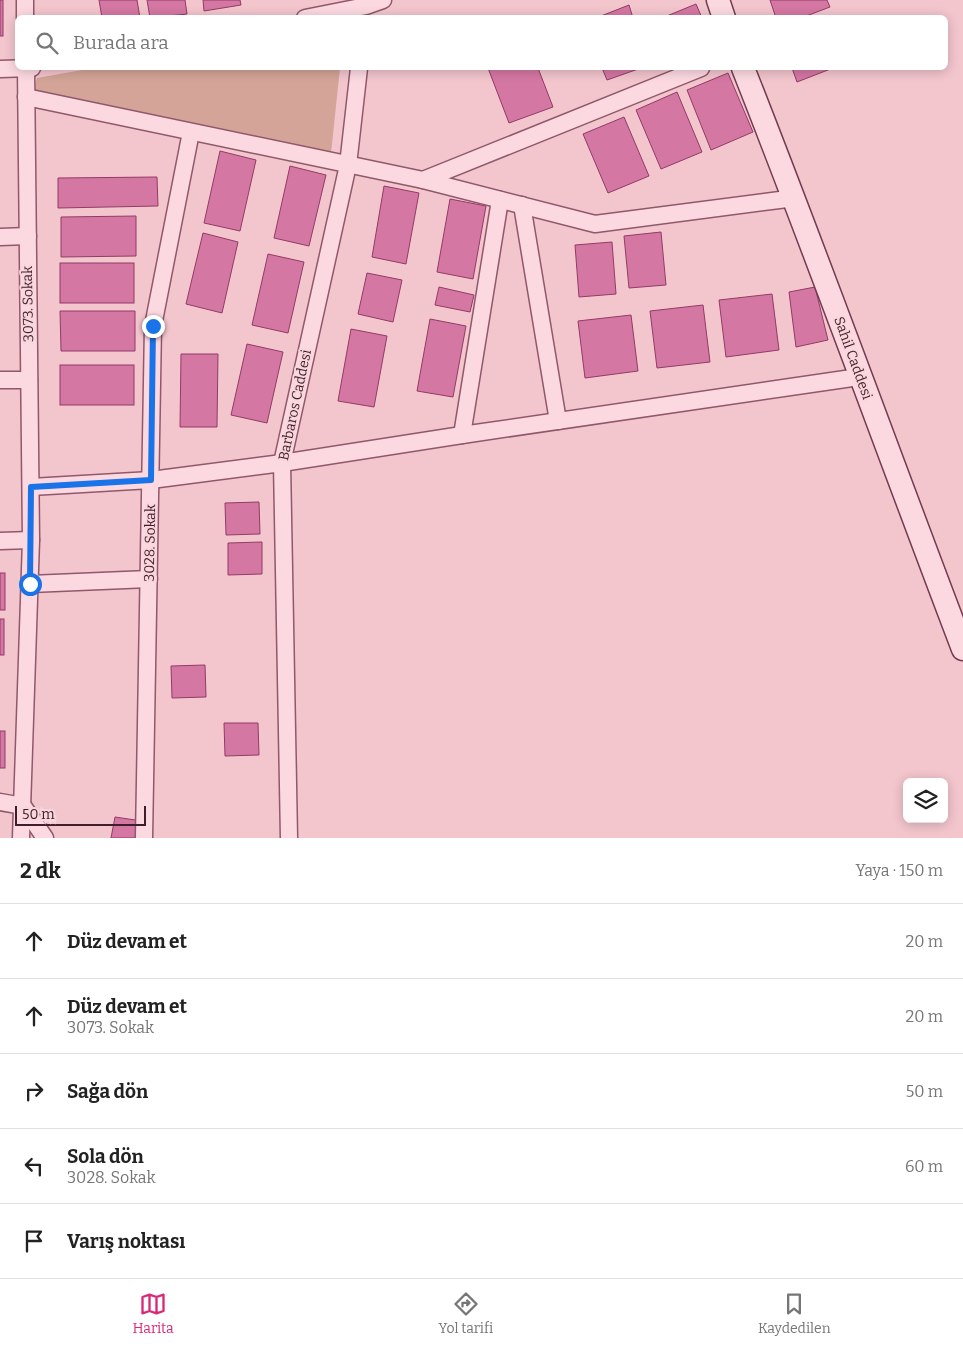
<!DOCTYPE html>
<html lang="tr">
<head>
<meta charset="utf-8">
<style>
  :root { --surface:#fff; --page:#f2f2f2; --text:#222; --muted:#767676; --line:#e0e0e0; --accent:#db2777 }
  body { margin:0; font-family:Bitter,serif; background:var(--page); color:var(--text) }
  .controls { position:absolute; right:15px; bottom:15px; display:grid; overflow:hidden; border-radius:8px; box-shadow:0 2px 12px #0003 }
  .controls button { width:45px; height:45px; display:grid; place-items:center; padding:0; border:0; border-bottom:1px solid var(--line); background:var(--surface); color:var(--text); font:25px sans-serif }
  .scale { position:absolute; left:15px; bottom:12px; width:131px; box-sizing:border-box; padding-left:5px; border:2px solid #3f1e2b; border-top:0; font-size:14px; line-height:18px; white-space:nowrap; color:#3f1e2b; -webkit-text-stroke:4px #f9d5dc; paint-order:stroke }
  .stop { position:absolute; width:15px; height:15px; margin:-11px; border:4px solid #1a73e8; border-radius:50%; background:#fff }
  .stop.end { background:#1a73e8; border-color:#fff; box-shadow:0 1px 5px #0008 }
  .list { margin:0; padding:0; list-style:none }
  h2 { display:flex; justify-content:space-between; align-items:center; height:65px; margin:0; padding:0 20px; font-size:21px }
  h2 small { font-size:16px; font-weight:400; color:var(--muted) }
  .list li { display:grid; grid-template-columns:32px 1fr auto; gap:15px; align-items:center; box-sizing:border-box; height:75px; padding:0 20px; border-top:1px solid var(--line) }
  .list b { display:block; font-size:19px; white-space:nowrap }
  .list p { margin:0; font-size:16px; white-space:nowrap; color:var(--muted) }
  .list em { font-size:16px; font-style:normal; color:var(--muted) }
  .icon { flex:none; width:28px; height:28px; fill:none; stroke:currentColor; stroke-width:2; stroke-linecap:round; stroke-linejoin:round }
  .map { position:relative; flex:none; width:963px; height:838px; overflow:hidden }
  .search { position:absolute; background:var(--surface); box-shadow:0 2px 12px #0003; left:15px; right:15px; top:15px; height:55px; display:flex; align-items:center; gap:12px; box-sizing:border-box; padding:0 18px; border-radius:8px; color:var(--muted); font-size:19px }
  .sheet { height:440px; background:var(--surface) }
  nav { display:flex; justify-content:space-around; align-items:center; box-sizing:border-box; height:70px; border-top:1px solid var(--line); background:var(--surface); font-size:14px; color:var(--muted) }
  nav a { display:grid; justify-items:center; gap:2px }
  nav .on { color:var(--accent) }
  .map>svg:first-child { display:block }
  .green { fill:#d3a497 }
  .building { fill:#d577a3; stroke:#923b66 }
  .lines { fill:none; stroke-linecap:round; stroke-linejoin:round }
  .street-casing { stroke:#90586c; stroke-width:19 }
  .secondary-casing { stroke:#723b51; stroke-width:25 }
  .street { stroke:#fcd9e0; stroke-width:16 }
  .secondary { stroke:#fcd9e0; stroke-width:22 }
  .route { stroke:#1a73e8; stroke-width:6 }
  .labels { text-anchor:middle; dominant-baseline:central; stroke-width:4; stroke-linejoin:round; paint-order:stroke }
  .street-label { font-size:14px; fill:#3f1e2b; stroke:#f9d5dc }
</style>
</head>
<body>
<div class="map">
<svg width="963" height="838" viewBox="0 0 963 838">
  <rect width="100%" height="100%" fill="#f3c5cd"/>
  <path class="green" d="M93,68H340L331,153L36,97L34,88L37,78Z"/>
  <g class="building">
    <rect x="0" y="0" width="3" height="36"/>
    <path d="M99,0H137L140,18H102Z"/>
    <path d="M147,0H185L187,14L150,18Z"/>
    <path d="M203,0H240L241,5L204,11Z"/>
    <path d="M770,0H827L830,7L801,18H776Z"/>
    <path d="M696,4L702,18H662Z"/>
    <path d="M629,5L633,18H596Z"/>
    <path d="M488,68H538L553,107L509,123Z"/>
    <path d="M602,68H641L607,80Z"/>
    <path d="M792,68H833L797,82Z"/>
    <path d="M728,73L753,132L711,150L687,90Z"/>
    <path d="M677,92L702,152L661,169L636,110Z"/>
    <path d="M624,117L649,176L608,193L583,134Z"/>
    <path d="M220,151L256,160L240,231L204,223Z"/>
    <path d="M290,166L326,175L309,246L274,238Z"/>
    <path d="M157,177L158,206L58,208V178Z"/>
    <path d="M384,186L419,193L406,264L372,257Z"/>
    <path d="M450,199L486,206L473,279L437,272Z"/>
    <path d="M136,216V256L61,257V217Z"/>
    <path d="M661,232L666,285L629,288L624,236Z"/>
    <path d="M203,233L238,242L222,313L186,304Z"/>
    <path d="M612,242L616,294L579,297L575,245Z"/>
    <path d="M268,254L304,262L288,333L252,325Z"/>
    <rect x="60" y="263" width="74" height="40"/>
    <path d="M367,273L402,280L393,322L358,314Z"/>
    <path d="M439,287L474,295L470,312L435,305Z"/>
    <path d="M815,287L828,340L796,347L789,292Z"/>
    <path d="M772,294L779,350L726,357L719,300Z"/>
    <path d="M703,305L710,362L657,368L650,311Z"/>
    <path d="M60,311H135V351H61Z"/>
    <path d="M631,315L638,371L585,378L578,321Z"/>
    <path d="M430,319L466,326L453,397L417,391Z"/>
    <path d="M351,329L387,336L374,407L338,401Z"/>
    <path d="M247,344L283,352L267,423L231,415Z"/>
    <path d="M181,354H218L217,427H180Z"/>
    <rect x="60" y="365" width="74" height="40"/>
    <path d="M259,502L260,534L226,535L225,503Z"/>
    <path d="M262,542V574L228,575V543Z"/>
    <rect x="0" y="573" width="5" height="37"/>
    <rect x="0" y="619" width="4" height="36"/>
    <path d="M205,665L206,697L172,698L171,666Z"/>
    <path d="M224,723H258L259,755L225,756Z"/>
    <rect x="0" y="731" width="5" height="37"/>
    <path d="M115,817L142,821L139,838H111Z"/>
  </g>
  <g class="lines">
    <g class="street-casing">
      <g id="street">
        <path d="M25,0V18"/>
        <path d="M305,18L366,6L383,0"/>
        <path d="M0,69L32,68"/>
        <path d="M26,97L423,180L595,224L795,198"/>
        <path d="M423,180L701,68"/>
        <path d="M522,205L558,421"/>
        <path d="M0,237L28,236"/>
        <path d="M0,380H29"/>
        <path d="M462,435L500,200"/>
        <path d="M31,487L151,480L282,463L462,435L859,377"/>
        <path d="M0,541L31,540"/>
        <path d="M30,584L149,579"/>
        <path d="M0,802L23,806L45,838"/>
        <path d="M21,838L31,540L26,68"/>
        <path d="M144,838L153,326L191,132"/>
        <path d="M289,838L282,463L348,165L359,68"/>
      </g>
    </g>
    <g class="secondary-casing">
      <g id="secondary">
        <path d="M718,0L724,18"/>
        <path d="M743,68C819,260 889,455 963,649"/>
      </g>
    </g>
    <use href="#street" class="street"/>
    <use href="#secondary" class="secondary"/>
  </g>
  <g class="lines">
    <path class="route" d="M30,584L31,487L151,480L153,326"/>
  </g>
  <g class="labels">
    <g class="street-label">
      <text transform="translate(28 304) rotate(-91)">3073. Sokak</text>
      <text transform="translate(853 358) rotate(70)">Sahil Caddesi</text>
      <text transform="translate(295 405) rotate(-78)">Barbaros Caddesi</text>
      <text transform="translate(150 543) rotate(-89)">3028. Sokak</text>
    </g>
  </g>
</svg>
<div class="controls">
<button><svg class="icon" aria-label="layers" viewBox="0 0 24 24"><path d="M12 4l9 5-9 5-9-5zM3 14l9 5 9-5"/></svg></button>
</div>
<div class="scale">50 m</div>
<div class="stop" style="left:30px;top:584px"></div>
<div class="stop end" style="left:153px;top:326px"></div>
<div class="search"><svg class="icon" aria-label="search" viewBox="0 0 24 24"><circle cx="10" cy="10" r="6"/><path d="M15 15l6 6"/></svg>Burada ara</div>
</div>
<section class="sheet">
<h2>2 dk<small>Yaya · 150 m</small></h2>
<ul class="list">
<li><svg class="icon" aria-label="ahead" viewBox="0 0 24 24"><path d="M12 20V5M6 11l6-6 6 6"/></svg><div><b>Düz devam et</b></div><em>20 m</em></li>
<li><svg class="icon" aria-label="ahead" viewBox="0 0 24 24"><path d="M12 20V5M6 11l6-6 6 6"/></svg><div><b>Düz devam et</b><p>3073. Sokak</p></div><em>20 m</em></li>
<li><svg class="icon" aria-label="right" viewBox="0 0 24 24"><path d="M7 20v-9h11M14 6l5 5-5 5"/></svg><div><b>Sağa dön</b></div><em>50 m</em></li>
<li><svg class="icon" aria-label="left" viewBox="0 0 24 24"><path d="M17 20v-9H6M10 6l-5 5 5 5"/></svg><div><b>Sola dön</b><p>3028. Sokak</p></div><em>60 m</em></li>
<li><svg class="icon" aria-label="arrive" viewBox="0 0 24 24"><path d="M6 21V4h12l-3 4 3 4H6"/></svg><div><b>Varış noktası</b></div></li>
</ul>
</section>
<nav>
<a class="on"><svg class="icon" aria-label="map" viewBox="0 0 24 24"><path d="M3 6l6-2 6 2 6-2v14l-6 2-6-2-6 2zM9 4v14M15 6v14"/></svg>Harita</a>
<a><svg class="icon" aria-label="directions" viewBox="0 0 24 24"><path d="M12 3l9 9-9 9-9-9zM9 14v-3h6M13 9l2 2-2 2"/></svg>Yol tarifi</a>
<a><svg class="icon" aria-label="saved" viewBox="0 0 24 24"><path d="M7 4h10v16l-5-4-5 4z"/></svg>Kaydedilen</a>
</nav>
</body>
</html>
